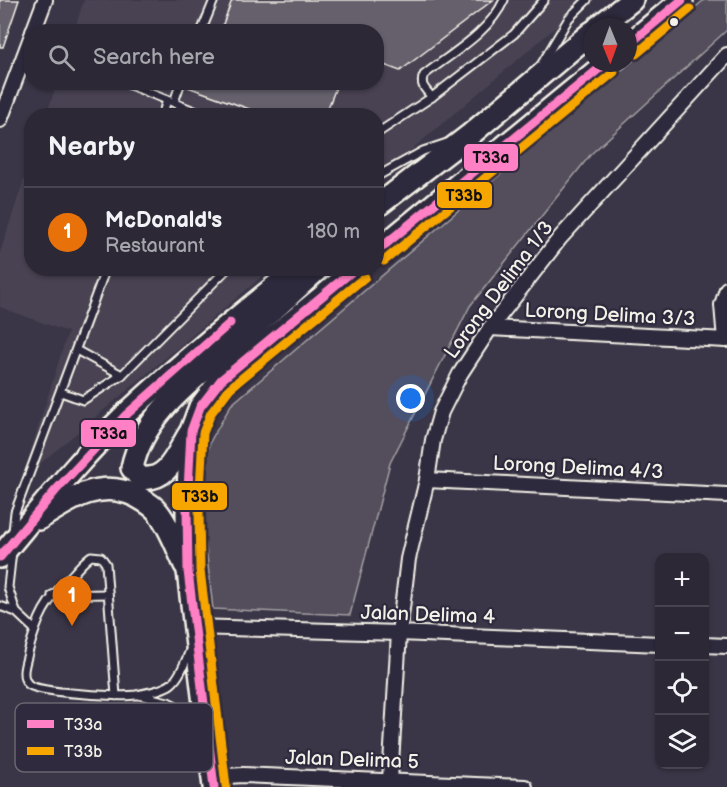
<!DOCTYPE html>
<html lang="en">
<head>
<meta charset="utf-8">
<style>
  :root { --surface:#2c2835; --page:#34303d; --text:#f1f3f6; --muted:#a6a6ad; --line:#484450; --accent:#ff9aa2 }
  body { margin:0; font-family:"Balsamiq Sans",sans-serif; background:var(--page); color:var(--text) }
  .controls { position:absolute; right:18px; bottom:18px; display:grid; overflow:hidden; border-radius:12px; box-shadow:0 2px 4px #0004 }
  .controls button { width:54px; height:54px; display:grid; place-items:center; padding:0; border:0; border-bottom:2px solid var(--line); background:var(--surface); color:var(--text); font:30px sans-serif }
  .compass { position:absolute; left:583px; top:18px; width:54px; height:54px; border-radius:50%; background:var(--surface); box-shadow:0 2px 4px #0004; rotate:179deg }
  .you { position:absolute; left:411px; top:399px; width:21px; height:21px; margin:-15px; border:4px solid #fff; border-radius:50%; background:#1a73e8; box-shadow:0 0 0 9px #1a73e833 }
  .badge { display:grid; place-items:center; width:39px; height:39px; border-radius:50%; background:var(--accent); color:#fff; font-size:20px; font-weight:700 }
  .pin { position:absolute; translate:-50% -50px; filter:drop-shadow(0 2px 3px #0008) }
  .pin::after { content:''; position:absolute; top:32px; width:21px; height:18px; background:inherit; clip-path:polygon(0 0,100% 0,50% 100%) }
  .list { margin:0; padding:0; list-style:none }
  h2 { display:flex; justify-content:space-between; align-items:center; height:78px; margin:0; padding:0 24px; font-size:26px }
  h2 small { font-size:20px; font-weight:400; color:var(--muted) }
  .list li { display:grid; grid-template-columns:39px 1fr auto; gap:18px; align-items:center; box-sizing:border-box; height:90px; padding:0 24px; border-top:2px solid var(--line) }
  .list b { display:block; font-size:22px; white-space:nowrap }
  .list p { margin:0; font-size:20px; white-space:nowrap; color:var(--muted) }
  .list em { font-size:20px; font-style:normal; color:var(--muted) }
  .icon { flex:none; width:33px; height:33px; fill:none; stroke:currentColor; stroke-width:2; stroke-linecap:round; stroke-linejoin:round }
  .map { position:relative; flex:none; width:727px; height:787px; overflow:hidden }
  .search { position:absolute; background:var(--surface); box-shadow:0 2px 4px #0004; left:24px; top:24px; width:360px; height:66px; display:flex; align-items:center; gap:15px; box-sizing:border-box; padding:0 21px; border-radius:24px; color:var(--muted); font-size:22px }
  .panel { position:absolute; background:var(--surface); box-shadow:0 2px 4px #0004; left:24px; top:108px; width:360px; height:168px; border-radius:24px }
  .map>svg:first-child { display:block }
  .built { fill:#484352 }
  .green { fill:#534e5c; stroke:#a4a0a2; stroke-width:1.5 }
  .building { fill:#65616c; stroke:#f4f1e8; stroke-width:1.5 }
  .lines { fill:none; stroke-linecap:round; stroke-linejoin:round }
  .lane-casing { stroke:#f4f1e8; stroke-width:11 }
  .street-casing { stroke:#f4f1e8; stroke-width:18 }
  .primary-casing { stroke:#f4f1e8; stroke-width:26 }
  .lane { stroke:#2f2a3d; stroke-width:7 }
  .street { stroke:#2f2a3d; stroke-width:14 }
  .primary { stroke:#2f2a3d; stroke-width:21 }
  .bus-1-casing { stroke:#2f2a3d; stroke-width:14 }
  .bus-2-casing { stroke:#2f2a3d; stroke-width:14 }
  .bus-1 { stroke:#ff80c5; stroke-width:9 }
  .bus-2 { stroke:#f7a600; stroke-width:9 }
  .bus-dot { fill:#f4f1e8; stroke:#2f2a3d; stroke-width:2 }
  .labels { text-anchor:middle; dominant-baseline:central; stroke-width:4.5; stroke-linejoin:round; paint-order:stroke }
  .street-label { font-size:20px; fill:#f4f1e8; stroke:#2f2a3d }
  .key { fill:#2f2a3d; stroke:#6a6670; stroke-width:1.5 }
  .key-label { font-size:16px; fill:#f4f1e8 }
  .line-badge { stroke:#2f2a3d; stroke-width:2 }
  .pale-badge-label { font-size:16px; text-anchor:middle; font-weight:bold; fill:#111 }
</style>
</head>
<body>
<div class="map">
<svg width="727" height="787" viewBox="0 0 727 787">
  <rect width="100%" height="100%" fill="#3b3647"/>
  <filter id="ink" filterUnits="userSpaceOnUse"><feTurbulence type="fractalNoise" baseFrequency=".0167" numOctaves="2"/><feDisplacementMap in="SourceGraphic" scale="12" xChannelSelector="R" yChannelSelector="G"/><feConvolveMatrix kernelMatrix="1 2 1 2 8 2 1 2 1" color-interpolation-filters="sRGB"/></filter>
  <g filter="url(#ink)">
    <g class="built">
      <path d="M84,0H588L377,179L376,116H46L57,83L376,82V32L74,31Z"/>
      <path d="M31,158L32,268L271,269L22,479L68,332L0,307V253Z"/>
    </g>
    <path class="green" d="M704,0H727V30L591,154L470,306L390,463L350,615L213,609L200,493L210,442L231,405Z"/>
    <g class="building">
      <path d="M0,0H19L3,47H0Z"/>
      <path d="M232,0H493L400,71L376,62V32H220Z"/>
      <path d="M186,82H338L325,116H269L185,86Z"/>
    </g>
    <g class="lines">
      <g class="lane-casing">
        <g id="lane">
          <path d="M201,32L214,0"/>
          <path d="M541,65L569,18L587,0"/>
          <path d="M122,82L207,116"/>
          <path d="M432,97C426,90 419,85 424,75C452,53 489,33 504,0"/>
          <path d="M174,102L181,82"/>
          <path d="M162,116L167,100"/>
          <path d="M376,134L432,97L514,34L544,0"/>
          <path d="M376,177L423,151L447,143"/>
          <path d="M76,350L122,375"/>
          <path d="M61,392L83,400L122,375L228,268"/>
          <path d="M13,531L15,512L106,268"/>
          <path d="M12,551L8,587L16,612"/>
          <path d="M52,595L108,594"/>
          <path d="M0,606L16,612L34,629"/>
          <path d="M139,695L168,702L174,705L203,736"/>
          <path d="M116,696L106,564L101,557L91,556C84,561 78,568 72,575C45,602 38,616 28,653C26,663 20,675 28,684C36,693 122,697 136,695C147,693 163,690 171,684C181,676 186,659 191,648"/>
        </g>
      </g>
      <g class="street-casing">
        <g id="street">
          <path d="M33,32L45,0"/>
          <path d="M0,120L32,35"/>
          <path d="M490,328L727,340"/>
          <path d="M725,340L722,305L727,289"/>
          <path d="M427,480L727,495"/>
          <path d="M194,627L399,633L660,644"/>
          <path d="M704,645L727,646"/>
          <path d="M213,777L243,775L525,787"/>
          <path d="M390,780L399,633L408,559L427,480L433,440L441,412L460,374L490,328L560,238L727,55"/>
        </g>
      </g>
      <g class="primary-casing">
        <g id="primary">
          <path d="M598,27L632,0"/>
          <path d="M628,45L682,0"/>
          <path d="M376,207L471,134L592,32"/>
          <path d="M376,252L606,63"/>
          <path d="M189,434C176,455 168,482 140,478L132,468C143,414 194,379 233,345C262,320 291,294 319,268"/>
          <path d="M39,519C69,500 99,478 136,496C143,500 153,505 158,512C170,527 177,548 185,565"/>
          <path d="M0,557C41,508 81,457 127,413C182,362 240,315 298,268"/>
          <path d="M214,787L188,571L187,510L191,431L200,407L221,380L357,268"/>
        </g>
      </g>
      <use href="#lane" class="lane"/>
      <use href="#street" class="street"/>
      <use href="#primary" class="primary"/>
      <g class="bus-1-casing">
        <g id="bus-1">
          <path d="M628,45L682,0"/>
          <path d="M376,252L606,63"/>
          <path d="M0,557L56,490L126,415L230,323"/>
          <path d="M214,787L188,571L187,510L191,431L200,407L221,380L356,268"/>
        </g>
      </g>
      <g class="bus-2-casing">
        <g id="bus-2">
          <path d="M636,54L690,9"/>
          <path d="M384,261L614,72"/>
          <path d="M226,786L200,570L199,510L203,433L211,413L230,388L365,277"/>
        </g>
      </g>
      <use href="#bus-1" class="bus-1"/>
      <use href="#bus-2" class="bus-2"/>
    </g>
  </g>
  <circle class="bus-dot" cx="674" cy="22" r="5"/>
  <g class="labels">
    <g class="street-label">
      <text transform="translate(499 290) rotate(-53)">Lorong Delima 1/3</text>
      <text transform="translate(610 315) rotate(3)">Lorong Delima 3/3</text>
      <text transform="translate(578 468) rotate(3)">Lorong Delima 4/3</text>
      <text transform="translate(428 615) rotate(2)">Jalan Delima 4</text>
      <text transform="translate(352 760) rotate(2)">Jalan Delima 5</text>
    </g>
  </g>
  <rect x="15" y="703" width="198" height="69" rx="9" class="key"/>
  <rect x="27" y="720" width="27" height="8" fill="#ff80c5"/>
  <rect x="27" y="747" width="27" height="8" fill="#f7a600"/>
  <g class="key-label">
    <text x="64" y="730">T33a</text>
    <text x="64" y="757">T33b</text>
  </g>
  <g class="line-badge">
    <rect x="463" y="143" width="56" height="29" rx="6" fill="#ff80c5"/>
    <rect x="436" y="181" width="57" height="28" rx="6" fill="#f7a600"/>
    <rect x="80" y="419" width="57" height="29" rx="6" fill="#ff80c5"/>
    <rect x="171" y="482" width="57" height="29" rx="6" fill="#f7a600"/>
  </g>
  <g class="pale-badge-label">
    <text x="491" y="163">T33a</text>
    <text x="464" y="201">T33b</text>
    <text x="109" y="439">T33a</text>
    <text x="200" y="502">T33b</text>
  </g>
</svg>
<div class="controls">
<button>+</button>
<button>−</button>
<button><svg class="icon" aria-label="locate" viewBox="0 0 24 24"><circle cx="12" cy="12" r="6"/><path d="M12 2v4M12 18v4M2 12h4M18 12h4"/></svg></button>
<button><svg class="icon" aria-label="layers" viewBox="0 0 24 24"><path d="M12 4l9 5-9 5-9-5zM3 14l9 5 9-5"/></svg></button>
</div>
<svg class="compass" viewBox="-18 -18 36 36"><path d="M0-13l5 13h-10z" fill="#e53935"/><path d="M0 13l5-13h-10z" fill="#a6a6ad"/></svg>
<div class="you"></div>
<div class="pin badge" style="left:72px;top:626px;background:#e8710a">1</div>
<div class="search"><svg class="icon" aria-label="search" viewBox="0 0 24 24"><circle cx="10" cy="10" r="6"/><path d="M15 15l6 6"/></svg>Search here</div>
<section class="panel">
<h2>Nearby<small></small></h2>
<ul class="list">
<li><span class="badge" style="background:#e8710a">1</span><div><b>McDonald's</b><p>Restaurant</p></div><em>180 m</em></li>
</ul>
</section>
</div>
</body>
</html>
